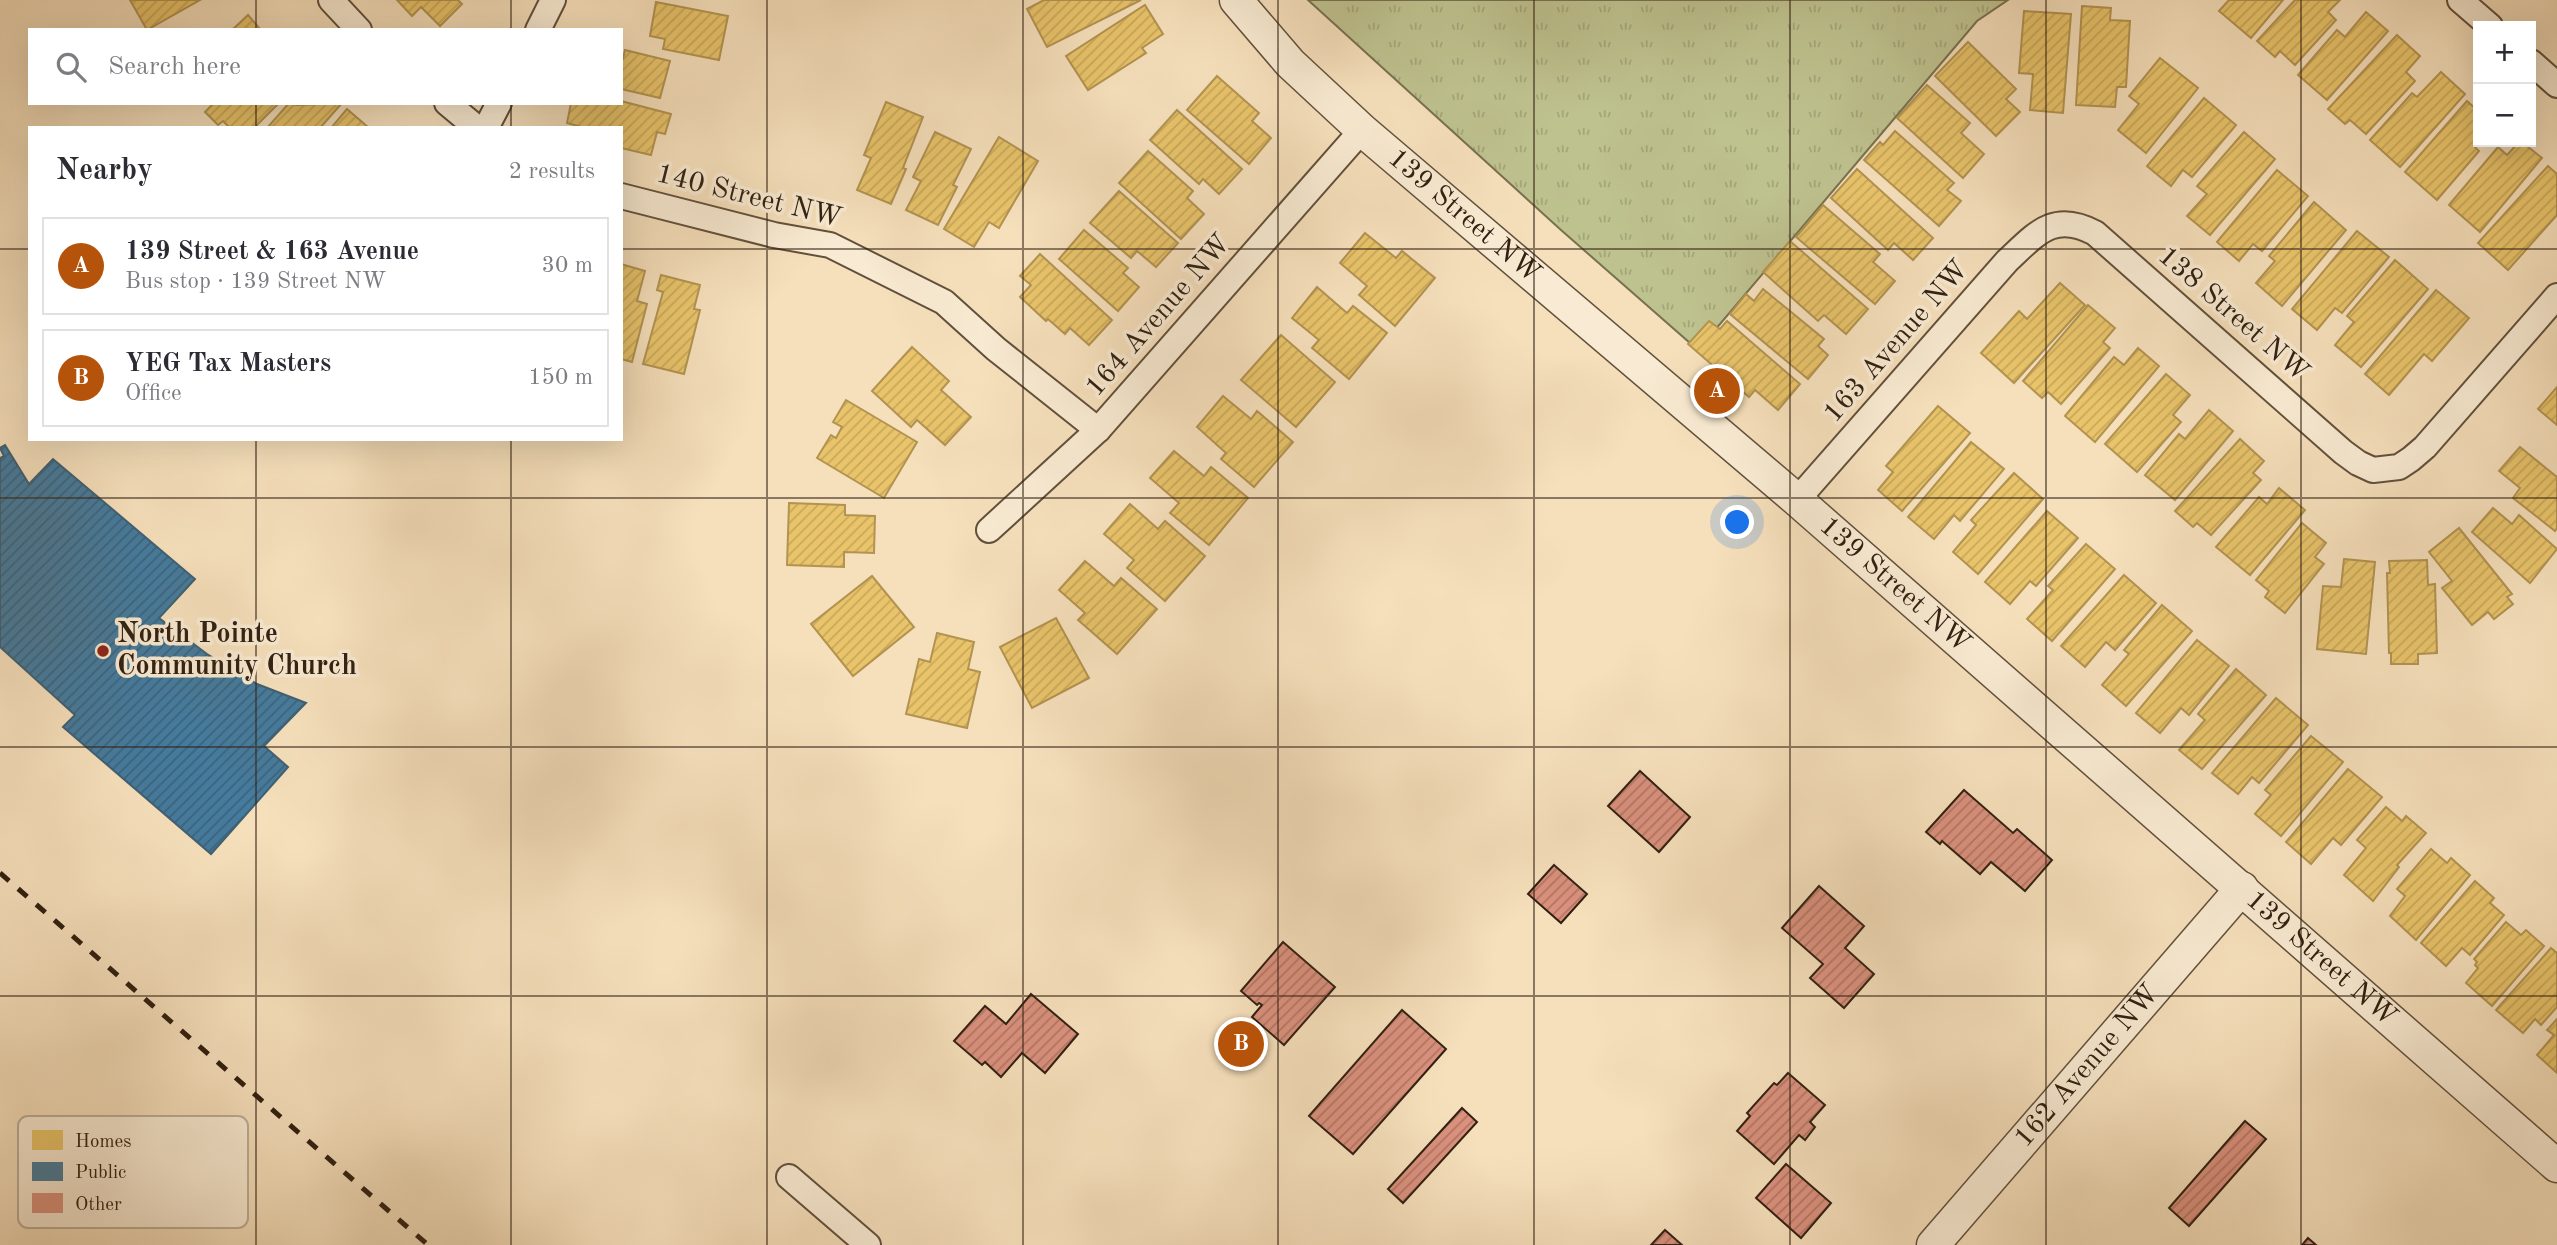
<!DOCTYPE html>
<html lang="en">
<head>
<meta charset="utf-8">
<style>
  :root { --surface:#fff; --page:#f2f2f3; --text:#2b2b33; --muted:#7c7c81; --line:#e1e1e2; --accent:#b45309 }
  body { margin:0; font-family:"Old Standard TT",serif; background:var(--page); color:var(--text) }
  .controls { position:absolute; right:21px; top:21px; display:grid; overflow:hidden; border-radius:0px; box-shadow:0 7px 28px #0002 }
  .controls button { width:63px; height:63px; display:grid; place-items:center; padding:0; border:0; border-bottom:2px solid var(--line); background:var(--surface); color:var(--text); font:35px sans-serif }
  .you { position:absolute; left:1738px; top:523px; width:24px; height:24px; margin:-18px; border:5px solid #fff; border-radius:50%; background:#1a73e8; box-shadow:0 0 0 10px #1a73e833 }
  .badge { display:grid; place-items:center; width:46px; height:46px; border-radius:50%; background:var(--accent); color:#fff; font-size:23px; font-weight:700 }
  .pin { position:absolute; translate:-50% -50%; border:4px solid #fff; box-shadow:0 2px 7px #0006 }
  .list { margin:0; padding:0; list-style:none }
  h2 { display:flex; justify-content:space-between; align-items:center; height:91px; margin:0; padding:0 28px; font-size:30px }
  h2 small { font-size:23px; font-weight:400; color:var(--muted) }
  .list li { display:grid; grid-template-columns:46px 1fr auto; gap:21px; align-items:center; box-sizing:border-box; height:98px; margin:0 14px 14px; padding:0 14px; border:2px solid var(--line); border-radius:0px }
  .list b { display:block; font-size:26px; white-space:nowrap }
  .list p { margin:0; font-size:23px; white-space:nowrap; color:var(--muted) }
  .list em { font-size:23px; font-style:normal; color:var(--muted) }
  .icon { flex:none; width:38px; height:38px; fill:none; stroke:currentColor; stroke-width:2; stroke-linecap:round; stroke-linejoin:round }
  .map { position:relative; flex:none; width:2557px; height:1245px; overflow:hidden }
  .search { position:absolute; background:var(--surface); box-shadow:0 7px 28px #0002; left:28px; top:28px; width:595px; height:77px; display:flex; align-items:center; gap:18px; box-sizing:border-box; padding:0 24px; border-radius:0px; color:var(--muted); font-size:26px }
  .panel { position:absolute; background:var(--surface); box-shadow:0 7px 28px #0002; left:28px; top:126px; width:595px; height:315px; border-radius:0px }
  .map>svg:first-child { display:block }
  .grass { fill:url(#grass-tufts); stroke:#787150; stroke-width:2 }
  .homes { fill:url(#homes-hatch); stroke:#b29350; stroke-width:2 }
  .public { fill:url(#public-hatch); stroke:#3f6073; stroke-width:2 }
  .building { fill:url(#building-hatch); stroke:#312012; stroke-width:2 }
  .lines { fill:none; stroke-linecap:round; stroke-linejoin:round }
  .minor-casing { stroke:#62503c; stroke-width:28 }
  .tertiary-casing { stroke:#62503c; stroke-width:35 }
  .minor { stroke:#f9ebd3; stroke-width:24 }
  .tertiary { stroke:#f9ebd3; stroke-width:32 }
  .rail { stroke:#312012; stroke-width:5; stroke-dasharray:12 12; stroke-linecap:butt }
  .grid { fill:none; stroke:#312012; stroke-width:2; stroke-opacity:0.55 }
  .poi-dot { fill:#8f2418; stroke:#f9ebd3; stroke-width:2.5 }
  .labels { text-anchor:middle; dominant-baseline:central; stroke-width:7; stroke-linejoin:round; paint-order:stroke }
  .street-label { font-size:28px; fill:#312012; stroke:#f9ebd3 }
  .poi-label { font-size:28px; font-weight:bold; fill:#312012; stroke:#f9ebd3; text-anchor:start }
  .key { fill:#f9ebd3; stroke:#bdae99; stroke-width:2 }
  .key-label { font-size:19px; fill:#312012 }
</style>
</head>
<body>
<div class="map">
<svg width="2557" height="1245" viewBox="0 0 2557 1245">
  <defs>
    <pattern id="grass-tufts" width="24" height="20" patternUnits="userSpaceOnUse" patternTransform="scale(1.75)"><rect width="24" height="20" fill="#bec28f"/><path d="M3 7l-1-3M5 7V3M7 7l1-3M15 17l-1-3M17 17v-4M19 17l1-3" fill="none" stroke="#a4a67a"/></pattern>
    <pattern id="homes-hatch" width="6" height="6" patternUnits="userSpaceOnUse" patternTransform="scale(1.75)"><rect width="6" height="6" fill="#e9c46a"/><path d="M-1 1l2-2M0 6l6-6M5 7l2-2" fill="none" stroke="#c8a85b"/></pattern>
    <pattern id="public-hatch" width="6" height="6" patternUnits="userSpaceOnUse" patternTransform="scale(1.75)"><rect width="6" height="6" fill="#457b9d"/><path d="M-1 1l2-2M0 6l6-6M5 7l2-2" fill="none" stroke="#3a647f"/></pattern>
    <pattern id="building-hatch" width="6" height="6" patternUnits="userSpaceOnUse" patternTransform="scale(1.75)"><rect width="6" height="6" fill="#db917e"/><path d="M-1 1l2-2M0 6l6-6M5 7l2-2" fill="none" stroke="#b27666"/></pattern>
  </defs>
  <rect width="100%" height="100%" fill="#f6e0bc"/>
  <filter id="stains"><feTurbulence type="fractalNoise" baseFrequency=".00286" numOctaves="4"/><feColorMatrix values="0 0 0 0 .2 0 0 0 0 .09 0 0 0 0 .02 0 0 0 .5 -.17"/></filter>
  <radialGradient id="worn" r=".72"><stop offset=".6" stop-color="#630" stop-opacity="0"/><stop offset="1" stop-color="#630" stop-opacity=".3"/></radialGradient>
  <path class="grass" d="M1308,0H2008L1977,21L1698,350L1561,230Z"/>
  <g class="homes">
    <path d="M130,0H200L147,30Z"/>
    <path d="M397,0H458L462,4L440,26L421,7L412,16Z"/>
    <path d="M1044,0H1141L1047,47L1027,9Z"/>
    <path d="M2229,0H2283L2251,38L2219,11Z"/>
    <path d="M2295,0H2340L2328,12L2336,20L2295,65L2280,51L2275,57L2257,41Z"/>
    <path d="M656,2L728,16L719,60L663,49L665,39L650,36Z"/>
    <path d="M1145,5L1163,34L1142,48L1146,53L1088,90L1066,56Z"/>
    <path d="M2082,6L2111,8L2110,20L2130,21L2126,87H2117L2115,107L2076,105Z"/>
    <path d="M2024,11L2071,14L2063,113L2030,110L2033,74L2019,73Z"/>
    <path d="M2366,12L2388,31L2327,100L2298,75L2337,30L2345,37Z"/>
    <path d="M248,15L261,30H232Z"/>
    <path d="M2397,35L2420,56L2406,72L2415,81L2366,134L2350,120L2345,124L2328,109Z"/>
    <path d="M1968,42L2016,89L2006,99L2020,112L1996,136L1935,76Z"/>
    <path d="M625,50L670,61L660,98L621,89V57L623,58Z"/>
    <path d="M2160,58L2198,88L2146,153L2118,130L2139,104L2129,96Z"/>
    <path d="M2441,72L2465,94L2400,167L2370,140L2412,93L2417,97Z"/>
    <path d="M1217,76L1259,113L1252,121L1271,138L1249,164L1187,110Z"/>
    <path d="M1927,85L1970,123L1961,133L1984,154L1963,178L1897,118Z"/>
    <path d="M2204,98L2236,125L2192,177L2183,170L2171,186L2147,166Z"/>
    <path d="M621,101L671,114L665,134L657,132L651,155L621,148V128H585L567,123L571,103H621Z"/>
    <path d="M2467,101L2478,111V141L2474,146L2479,151L2437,200L2405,172Z"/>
    <path d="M886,102L923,117L903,168L906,169L891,204L857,190L871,158L864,155Z"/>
    <path d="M214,103H279L254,128H230L223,121L218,125L205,112Z"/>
    <path d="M289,103L297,105L342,103L320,128H267Z"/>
    <path d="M347,109L369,128H331Z"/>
    <path d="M1177,110L1242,169L1219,194L1203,179L1199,184L1150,140Z"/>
    <path d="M1895,131L1954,183L1947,190L1961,201L1939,226L1864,160L1880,142L1883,145Z"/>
    <path d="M935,132L971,149L953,185L957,187L938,225L906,210L921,181L913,177Z"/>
    <path d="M2244,132L2275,159L2210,235L2187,216L2207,194L2197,186Z"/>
    <path d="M999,137L1038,161L999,228L989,222L974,247L944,229Z"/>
    <path d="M2519,142H2522L2542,158L2480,232L2449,205L2498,147L2507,155Z"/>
    <path d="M1148,151L1193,191L1187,198L1204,214L1181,239L1119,183Z"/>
    <path d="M2548,166L2557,174V215L2508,270L2478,243Z"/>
    <path d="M1857,169L1933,238L1913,260L1894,243L1888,250L1831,198Z"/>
    <path d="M2277,170L2308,196L2262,251L2253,244L2239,261L2217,242Z"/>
    <path d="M1119,191L1178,243L1156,267L1137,251L1131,258L1090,223Z"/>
    <path d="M2314,202L2346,230L2282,306L2256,283L2275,261L2269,256Z"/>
    <path d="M1823,205L1880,254L1873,262L1895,281L1875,304L1796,237Z"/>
    <path d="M1084,230L1128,268L1123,273L1139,287L1118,311L1059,259Z"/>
    <path d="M2357,231L2389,257L2342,313L2335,308L2317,330L2292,309Z"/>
    <path d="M1365,233L1396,258L1402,251L1435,278L1395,326L1359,295L1367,286L1340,263Z"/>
    <path d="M1790,241L1868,309L1846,334L1824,315L1818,321L1763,272Z"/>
    <path d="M1040,254L1112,320L1089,345L1070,328L1065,334L1048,319L1046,321L1020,297L1031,285L1020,276Z"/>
    <path d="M2395,260L2428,289L2361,367L2335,345L2354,322L2347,316Z"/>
    <path d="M621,264L645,271L637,301L647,304L632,362L621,359Z"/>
    <path d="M661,275L700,285L694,309L700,310L684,374L643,364L663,292L657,290Z"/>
    <path d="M2060,283L2085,305L2014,383L1981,353L2019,311L2027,319Z"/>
    <path d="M1317,287L1347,313L1353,306L1387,333L1349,379L1312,348L1319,340L1292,318Z"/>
    <path d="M1763,289L1824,339L1818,346L1828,355L1808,379L1730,314L1746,294L1754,301Z"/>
    <path d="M2436,290L2469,318L2432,361L2424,354L2389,395L2365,374Z"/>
    <path d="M2088,305L2115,328L2103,342L2110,348L2061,404L2048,392L2042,398L2023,381Z"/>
    <path d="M1709,321L1720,329L1727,321L1800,384L1778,410L1755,390L1749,397L1688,344Z"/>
    <path d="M1281,335L1335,382L1296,427L1241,380Z"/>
    <path d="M912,347L949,381L941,390L971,417L945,445L917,420L911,427L872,391Z"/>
    <path d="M2138,348L2159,366L2095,442L2065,416L2114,357L2124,365Z"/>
    <path d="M2166,374L2190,395L2173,415L2181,422L2137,472L2105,444Z"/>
    <path d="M2557,387V425L2538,409Z"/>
    <path d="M1223,396L1251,419L1257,411L1293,442L1254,487L1221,459L1226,453L1197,427Z"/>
    <path d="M846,400L917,442L884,498L817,458L831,435L836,438L842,427L833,422Z"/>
    <path d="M1938,406L1970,433L1902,511L1878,490L1893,472L1886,466Z"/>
    <path d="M2209,410L2233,431L2175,500L2145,475L2179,434L2185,439Z"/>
    <path d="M2240,439L2264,461L2253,473L2261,480L2211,535L2197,523L2193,527L2175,511Z"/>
    <path d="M1971,442L2004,469L1960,521L1954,515L1934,539L1908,517Z"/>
    <path d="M2520,447L2557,477V528L2555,531L2513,498L2520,488L2499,471Z"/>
    <path d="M1174,451L1204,476L1211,467L1248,498L1209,545L1170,513L1179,503L1150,478Z"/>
    <path d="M2014,473L2043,499L1978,574L1953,552L1976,525L1971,520Z"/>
    <path d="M2279,488L2305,510L2250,575L2216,547L2259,497L2267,504Z"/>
    <path d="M789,503L845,505V515L875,516L874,553L844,552V567L787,565Z"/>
    <path d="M1130,504L1158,529L1165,521L1205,556L1165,601L1127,568L1134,560L1104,534Z"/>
    <path d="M2493,508L2512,524L2519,515L2557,549L2530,583L2472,532Z"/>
    <path d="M2047,511L2078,538L2036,586L2030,581L2010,604L1985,582Z"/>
    <path d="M2302,523L2326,543L2315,557L2324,564L2285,613L2265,597L2269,591L2256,580Z"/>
    <path d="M2459,528L2512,594L2507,597L2513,604L2494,619L2488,612L2472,625L2442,588L2452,581L2429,552Z"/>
    <path d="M2086,544L2115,569L2052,641L2027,619L2053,590L2048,586Z"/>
    <path d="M2344,559L2375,562L2366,654L2317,649L2323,586L2341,587Z"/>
    <path d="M2427,560L2428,585L2435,584L2437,653L2418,654V664H2391V653H2389L2387,573H2390L2389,561Z"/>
    <path d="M1085,561L1114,586L1121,578L1157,609L1117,654L1078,620L1085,613L1059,590Z"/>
    <path d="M2124,575L2156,603L2115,650L2106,642L2085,667L2061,646Z"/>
    <path d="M872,576L914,627L853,676L811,624Z"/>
    <path d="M2162,605L2192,631L2126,706L2102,685L2129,654L2124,650Z"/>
    <path d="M1056,618L1089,678L1032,708L1000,647Z"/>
    <path d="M937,633L974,642L968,669L980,672L967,728L906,714L919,659L930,662Z"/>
    <path d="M2197,640L2229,666L2189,715L2181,708L2160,733L2136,713Z"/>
    <path d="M2236,669L2266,695L2202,769L2179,750L2205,720L2198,714Z"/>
    <path d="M2276,698L2308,725L2259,783L2252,777L2238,794L2212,773Z"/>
    <path d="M2311,736L2343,762L2281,836L2255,814L2271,795L2265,790Z"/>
    <path d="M2348,769L2382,797L2341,845L2333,838L2311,864L2286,842Z"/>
    <path d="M2386,807L2402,821L2406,816L2426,833L2397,865L2399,867L2373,901L2344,875L2366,848L2357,840Z"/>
    <path d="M2431,849L2447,863L2451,858L2470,875L2416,940L2390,916L2405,896L2397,889Z"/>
    <path d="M2475,881L2494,898L2490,903L2504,915L2470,955L2462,948L2446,966L2421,943Z"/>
    <path d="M2506,922L2521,935L2526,930L2544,946L2492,1006L2466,983L2478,968L2475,965L2477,962L2474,959Z"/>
    <path d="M2551,948L2557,953V1007L2541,1025L2535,1019L2523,1033L2496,1010Z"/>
    <path d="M2557,1019V1073L2537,1055L2554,1035L2547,1030Z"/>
  </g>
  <path class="public" d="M5,445L29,484L53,459L195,579L159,618L207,654L257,684L306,703L264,746L288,767L211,854L63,727L75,715L0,647V458L4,456L0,448Z"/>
  <g class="building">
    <path d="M1640,771L1690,817L1659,852L1608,806Z"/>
    <path d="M1964,790L2013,833L2017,829L2052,860L2025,891L1991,862L1980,874L1942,841L1940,844L1926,832Z"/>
    <path d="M1554,865L1587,894L1561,923L1528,894Z"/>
    <path d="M1819,886L1864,926L1845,948L1874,974L1844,1008L1810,978L1823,964L1782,928Z"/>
    <path d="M1283,942L1335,987L1284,1045L1252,1017L1262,1005L1259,1003L1257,1005L1241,991Z"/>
    <path d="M1031,994L1078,1034L1045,1073L1022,1053L1001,1077L985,1062L982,1065L954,1041L985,1006L1006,1024Z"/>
    <path d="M1402,1010L1446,1049L1353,1154L1309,1116Z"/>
    <path d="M1788,1073L1825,1105L1810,1122L1815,1127L1805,1140L1799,1135L1774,1164L1737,1131L1750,1116L1747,1113L1774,1083L1777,1085Z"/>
    <path d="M1462,1108L1477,1122L1403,1203L1388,1189Z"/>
    <path d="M2245,1121L2266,1139L2189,1226L2169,1208Z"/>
    <path d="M1786,1164L1831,1203L1801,1238L1756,1198Z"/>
    <path d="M1665,1230L1682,1245H1651Z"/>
    <path d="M2308,1238L2316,1245H2302Z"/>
  </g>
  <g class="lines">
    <g class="minor-casing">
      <g id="minor">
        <path d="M331,0L359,30"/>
        <path d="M2460,0L2490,26"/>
        <path d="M538,30L553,0"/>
        <path d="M2531,62L2557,85"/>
        <path d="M447,103L477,128"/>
        <path d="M486,128L499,103"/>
        <path d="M621,196L774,235L830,245L944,302L996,349L1098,430"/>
        <path d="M1797,500L2007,261C2037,233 2054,211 2095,233L2343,452L2358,463L2373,470L2399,467L2411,459L2425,447L2557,296"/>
        <path d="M989,530L1098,430L1362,130"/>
        <path d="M789,1177L868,1245"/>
      </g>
    </g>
    <g class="tertiary-casing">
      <g id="tertiary">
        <path id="s1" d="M1236,0L1290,63L1362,130L1797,500L2557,1166"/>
        <path id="s2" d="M1933,1245L2242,888"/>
      </g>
    </g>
    <use href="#minor" class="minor"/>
    <use href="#tertiary" class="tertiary"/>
    <path class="rail" d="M0,873L428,1245"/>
  </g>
  <path class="grid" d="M256,0V30M511,0V30M767,0V1245M1023,0V1245M1278,0V1245M1534,0V1245M1790,0V1245M2046,0V1245M2301,0V1245M256,103V128M511,103V128M0,249H30M621,249H2557M256,439V1245M511,439V1245M0,498H2557M0,747H2557M0,996H2557"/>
  <circle class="poi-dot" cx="103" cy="651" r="7"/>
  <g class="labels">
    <g class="street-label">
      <text transform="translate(749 197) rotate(14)">140 Street NW</text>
      <text stroke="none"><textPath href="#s1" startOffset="315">139 Street NW</textPath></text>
      <text transform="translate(2233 315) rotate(41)">138 Street NW</text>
      <text transform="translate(1159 316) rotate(-49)">164 Avenue NW</text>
      <text transform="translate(1897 342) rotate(-49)">163 Avenue NW</text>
      <text stroke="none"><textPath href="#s1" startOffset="882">139 Street NW</textPath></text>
      <text stroke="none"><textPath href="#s1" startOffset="1449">139 Street NW</textPath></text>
      <text stroke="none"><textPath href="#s2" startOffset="236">162 Avenue NW</textPath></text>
    </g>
    <g class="poi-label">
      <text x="117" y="635">North Pointe<tspan x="117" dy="32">Community Church</tspan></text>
    </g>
  </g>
  <rect x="18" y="1116" width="230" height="112" rx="10" class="key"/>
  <rect x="32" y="1130" width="31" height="20" fill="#e9c46a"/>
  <rect x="32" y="1162" width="31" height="19" fill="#457b9d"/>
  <rect x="32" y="1193" width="31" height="20" fill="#db917e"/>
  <g class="key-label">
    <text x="75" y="1147">Homes</text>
    <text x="75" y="1178">Public</text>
    <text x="75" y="1210">Other</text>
  </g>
  <rect width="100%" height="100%" filter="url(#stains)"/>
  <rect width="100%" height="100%" fill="url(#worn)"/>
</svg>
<div class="controls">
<button>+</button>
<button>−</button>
</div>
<div class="you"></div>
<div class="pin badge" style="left:1717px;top:391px">A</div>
<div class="pin badge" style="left:1241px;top:1044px">B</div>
<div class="search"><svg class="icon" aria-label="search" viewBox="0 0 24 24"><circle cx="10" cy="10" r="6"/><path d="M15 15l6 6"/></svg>Search here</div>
<section class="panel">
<h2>Nearby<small>2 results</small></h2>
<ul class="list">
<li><span class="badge">A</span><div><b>139 Street &amp; 163 Avenue</b><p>Bus stop · 139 Street NW</p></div><em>30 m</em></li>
<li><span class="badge">B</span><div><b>YEG Tax Masters</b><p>Office</p></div><em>150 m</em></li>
</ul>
</section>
</div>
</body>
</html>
